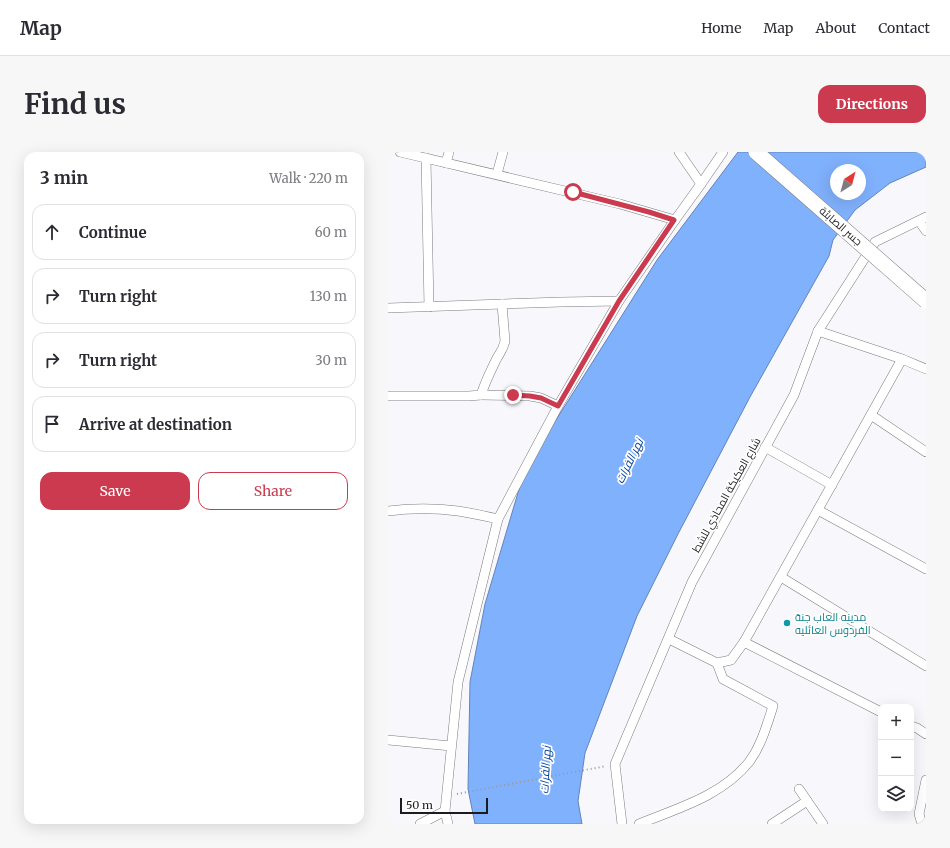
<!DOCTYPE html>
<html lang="en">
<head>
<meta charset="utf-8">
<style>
  :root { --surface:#fff; --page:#f7f7f7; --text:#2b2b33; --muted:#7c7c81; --line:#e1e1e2; --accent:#cb3a4e }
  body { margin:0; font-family:Merriweather,Cairo,serif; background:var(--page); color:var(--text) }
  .controls { position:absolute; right:12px; bottom:12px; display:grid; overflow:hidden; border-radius:8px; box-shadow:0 4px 16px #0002 }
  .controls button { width:36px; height:36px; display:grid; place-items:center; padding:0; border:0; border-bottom:1px solid var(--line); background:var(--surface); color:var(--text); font:20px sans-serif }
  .compass { position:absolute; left:442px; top:12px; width:36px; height:36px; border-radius:50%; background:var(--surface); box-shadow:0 4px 16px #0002; rotate:36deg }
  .scale { position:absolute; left:12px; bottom:10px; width:88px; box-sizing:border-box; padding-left:4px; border:2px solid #1c1c1e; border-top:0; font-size:11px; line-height:14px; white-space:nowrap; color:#1c1c1e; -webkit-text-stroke:3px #fff; paint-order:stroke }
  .stop { position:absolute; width:12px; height:12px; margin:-9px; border:3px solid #cb3a4e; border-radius:50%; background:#fff }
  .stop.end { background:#cb3a4e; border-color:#fff; box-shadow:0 1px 4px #0008 }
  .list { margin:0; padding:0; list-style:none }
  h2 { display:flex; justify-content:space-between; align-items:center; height:52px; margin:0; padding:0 16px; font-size:17px }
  h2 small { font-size:13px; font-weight:400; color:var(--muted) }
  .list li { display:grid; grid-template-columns:26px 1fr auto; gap:12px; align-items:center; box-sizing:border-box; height:56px; margin:0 8px 8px; padding:0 8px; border:1px solid var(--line); border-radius:12px }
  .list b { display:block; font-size:15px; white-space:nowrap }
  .list em { font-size:13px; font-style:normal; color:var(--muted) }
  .actions { display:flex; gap:8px; padding:12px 16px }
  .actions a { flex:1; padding:9px 0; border:1px solid var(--accent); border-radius:12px; text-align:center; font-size:14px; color:var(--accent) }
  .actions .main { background:var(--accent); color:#fff }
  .icon { flex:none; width:22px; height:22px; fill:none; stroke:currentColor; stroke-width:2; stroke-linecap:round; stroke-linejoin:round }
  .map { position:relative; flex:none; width:538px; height:672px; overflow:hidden; border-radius:12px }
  header { display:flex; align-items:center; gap:24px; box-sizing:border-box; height:56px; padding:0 20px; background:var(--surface); border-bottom:1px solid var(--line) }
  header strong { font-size:19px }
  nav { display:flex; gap:22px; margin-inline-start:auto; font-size:14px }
  .intro { display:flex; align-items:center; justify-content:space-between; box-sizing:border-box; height:96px; padding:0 24px }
  h1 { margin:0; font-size:28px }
  .button { padding:10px 18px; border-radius:12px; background:var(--accent); color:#fff; font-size:14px; font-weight:700 }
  main { display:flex; gap:24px; padding:0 24px }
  aside { flex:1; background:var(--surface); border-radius:12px; box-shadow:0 4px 16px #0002 }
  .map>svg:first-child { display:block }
  .water { fill:#80b1fd; stroke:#6284ba; fill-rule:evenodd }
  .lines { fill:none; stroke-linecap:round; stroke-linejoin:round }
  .minor-casing { stroke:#7c7c81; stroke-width:10 }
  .path { stroke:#98989c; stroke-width:2; stroke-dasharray:1 3; stroke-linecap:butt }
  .minor { stroke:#fff; stroke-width:9 }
  .primary-bridge-casing { stroke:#7c7c81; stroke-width:16; stroke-linecap:butt }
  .primary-bridge { stroke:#fff; stroke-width:15 }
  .route { stroke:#cb3a4e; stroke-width:5 }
  .culture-dot { fill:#0f9aa8; stroke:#fff; stroke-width:1.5 }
  .labels { text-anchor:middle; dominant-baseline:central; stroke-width:3.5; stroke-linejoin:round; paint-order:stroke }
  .street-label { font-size:11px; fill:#1c1c1e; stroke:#fff }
  .culture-label { font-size:11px; fill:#0d838f; stroke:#fff; text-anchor:start }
  .water-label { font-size:12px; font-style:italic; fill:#06459a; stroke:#fff }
</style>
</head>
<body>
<header>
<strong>Map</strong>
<nav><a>Home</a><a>Map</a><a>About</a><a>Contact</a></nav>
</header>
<div class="intro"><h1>Find us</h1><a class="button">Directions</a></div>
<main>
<aside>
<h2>3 min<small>Walk · 220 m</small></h2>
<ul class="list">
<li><svg class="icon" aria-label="ahead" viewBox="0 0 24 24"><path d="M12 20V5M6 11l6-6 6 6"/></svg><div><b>Continue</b></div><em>60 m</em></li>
<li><svg class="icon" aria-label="right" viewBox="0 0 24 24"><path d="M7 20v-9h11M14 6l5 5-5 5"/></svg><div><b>Turn right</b></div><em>130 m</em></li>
<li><svg class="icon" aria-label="right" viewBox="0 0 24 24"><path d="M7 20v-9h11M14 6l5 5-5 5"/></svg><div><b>Turn right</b></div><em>30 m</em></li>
<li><svg class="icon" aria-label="arrive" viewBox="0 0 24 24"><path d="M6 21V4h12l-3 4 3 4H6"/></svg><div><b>Arrive at destination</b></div></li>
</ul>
<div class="actions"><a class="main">Save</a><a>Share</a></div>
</aside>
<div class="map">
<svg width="538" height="672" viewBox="0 0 538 672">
  <rect width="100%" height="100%" fill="#f7f7fc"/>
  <path class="water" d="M350,0H538V15L502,31L467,58L445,88L441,104L362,245L290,382L249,464L197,601L190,649L194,672H87L80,637L82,530L97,452L137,317L269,108ZM448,18H472V42H448Z"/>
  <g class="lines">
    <g class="minor-casing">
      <g id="minor">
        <path d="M12,0L232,52L287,68"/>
        <path d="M291,0L313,32"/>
        <path d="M38,6L41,155"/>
        <path d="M58,11L61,0"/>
        <path d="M109,22L115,0"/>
        <path d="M531,69L538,79"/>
        <path d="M0,156L173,150L231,149"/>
        <path d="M430,179L514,207L538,217"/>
        <path d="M93,243L142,244L153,246L170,254"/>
        <path d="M0,244H81L93,243C97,230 103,218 109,206C113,199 115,198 117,189L114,152"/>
        <path d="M483,263L538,300"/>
        <path d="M377,295L444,333"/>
        <path d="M430,358L538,417"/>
        <path d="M0,359C23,356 47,356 70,359C83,361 97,364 110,367"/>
        <path d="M393,425L538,514"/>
        <path d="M281,487L329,511L343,508L356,490L514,207"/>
        <path d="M356,490L493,560"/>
        <path d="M523,574L529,576L538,582"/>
        <path d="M0,588L63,594"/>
        <path d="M411,637L435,672"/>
        <path d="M32,672L57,659"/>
        <path d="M60,672L57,659L70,530L110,367L170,254L231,149L287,68L313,32L335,0"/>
        <path d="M234,672L227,612L304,430L406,243L430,179L487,90L538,65"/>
        <path d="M251,672C290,656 334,644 361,610C373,594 379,573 385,554L335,527L329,511"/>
        <path d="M384,672L419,649"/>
        <path d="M534,672L531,662L538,628"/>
      </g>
    </g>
    <path class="path" d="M69,642L218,614"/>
    <use href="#minor" class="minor"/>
    <g class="primary-bridge-casing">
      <path id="primary-bridge" d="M368,0L538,149"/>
    </g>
    <use href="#primary-bridge" class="primary-bridge"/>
  </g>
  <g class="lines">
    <path class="route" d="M125,243L142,244L153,246L170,254L231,149L286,68L261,60L185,40"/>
  </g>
  <circle class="culture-dot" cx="399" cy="471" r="4"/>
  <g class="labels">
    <g class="street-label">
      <text transform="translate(453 74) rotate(41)">جسر الصابئة</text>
      <text transform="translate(338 343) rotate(-61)">شارع العكيكة المحاذي للشط</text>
    </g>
    <g class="culture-label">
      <text x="407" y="465">مدينه العاب جنة<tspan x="407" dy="13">الفردوس العائليه</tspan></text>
    </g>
    <g class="water-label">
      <text transform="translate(241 309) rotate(-64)">نهر الفرات</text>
      <text transform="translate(157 618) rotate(-87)">نهر الفرات</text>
    </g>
  </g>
</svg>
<div class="controls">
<button>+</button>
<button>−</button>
<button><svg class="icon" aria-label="layers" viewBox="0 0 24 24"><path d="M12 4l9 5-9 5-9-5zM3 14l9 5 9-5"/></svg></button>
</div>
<svg class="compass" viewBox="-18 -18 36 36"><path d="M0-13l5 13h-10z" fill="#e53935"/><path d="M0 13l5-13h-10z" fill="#7c7c81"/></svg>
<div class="scale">50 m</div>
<div class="stop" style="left:185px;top:40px"></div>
<div class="stop end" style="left:125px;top:243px"></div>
</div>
</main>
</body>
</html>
